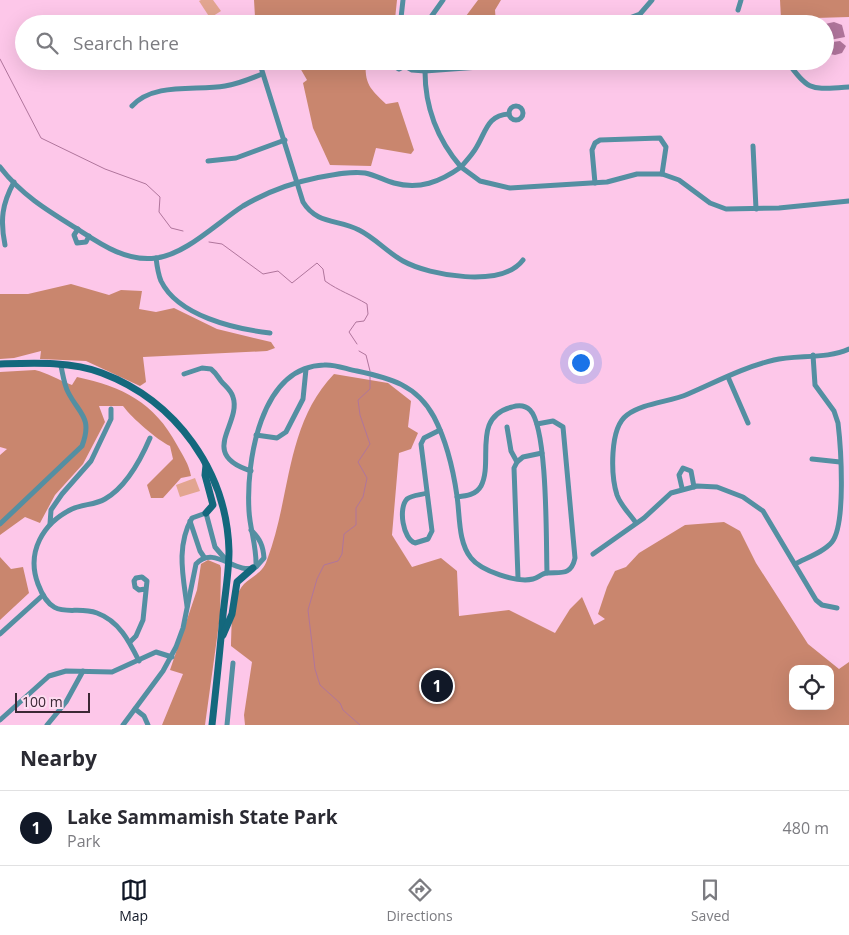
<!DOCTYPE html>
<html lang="en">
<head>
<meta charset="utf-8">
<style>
  :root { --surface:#fff; --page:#f7f7f7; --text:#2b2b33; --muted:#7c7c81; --line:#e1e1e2; --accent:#111827 }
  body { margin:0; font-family:"Open Sans",sans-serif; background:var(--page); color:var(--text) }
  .controls { position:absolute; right:15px; bottom:15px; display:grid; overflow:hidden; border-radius:10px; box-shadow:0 5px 20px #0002 }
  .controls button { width:45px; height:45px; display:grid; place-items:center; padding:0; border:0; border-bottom:1px solid var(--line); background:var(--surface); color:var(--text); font:25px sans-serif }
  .scale { position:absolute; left:15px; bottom:12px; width:75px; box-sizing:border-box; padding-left:5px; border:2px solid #3c2835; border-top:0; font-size:14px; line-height:18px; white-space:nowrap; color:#3c2835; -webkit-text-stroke:4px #fddcf0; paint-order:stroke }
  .you { position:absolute; left:580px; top:362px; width:18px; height:18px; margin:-12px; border:4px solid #fff; border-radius:50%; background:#1a73e8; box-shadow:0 0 0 8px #1a73e833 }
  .badge { display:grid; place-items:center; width:32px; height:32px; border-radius:50%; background:var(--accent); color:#fff; font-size:16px; font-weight:700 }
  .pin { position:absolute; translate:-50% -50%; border:2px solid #fff; box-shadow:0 1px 5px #0006 }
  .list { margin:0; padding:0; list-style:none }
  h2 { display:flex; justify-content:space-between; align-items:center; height:65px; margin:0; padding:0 20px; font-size:21px }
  h2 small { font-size:16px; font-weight:400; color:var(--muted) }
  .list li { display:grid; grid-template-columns:32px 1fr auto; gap:15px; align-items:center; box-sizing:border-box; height:75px; padding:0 20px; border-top:1px solid var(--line) }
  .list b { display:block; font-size:19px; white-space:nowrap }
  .list p { margin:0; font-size:16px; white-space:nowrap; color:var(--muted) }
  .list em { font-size:16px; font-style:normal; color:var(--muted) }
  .icon { flex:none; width:28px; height:28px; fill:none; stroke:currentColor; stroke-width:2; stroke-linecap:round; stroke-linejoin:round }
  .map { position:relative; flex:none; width:849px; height:725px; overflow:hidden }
  .search { position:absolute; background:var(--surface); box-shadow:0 5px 20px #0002; left:15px; right:15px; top:15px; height:55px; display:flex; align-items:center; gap:12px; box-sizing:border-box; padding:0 18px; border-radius:28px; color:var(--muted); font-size:19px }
  .sheet { height:140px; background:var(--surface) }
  nav { display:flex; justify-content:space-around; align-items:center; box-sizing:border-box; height:70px; border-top:1px solid var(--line); background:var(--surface); font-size:14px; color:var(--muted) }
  nav a { display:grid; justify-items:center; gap:2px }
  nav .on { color:var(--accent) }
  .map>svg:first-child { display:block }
  .green { fill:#e2a590 }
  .forest { fill:#c9866e; fill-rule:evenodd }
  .water { fill:#b0759c }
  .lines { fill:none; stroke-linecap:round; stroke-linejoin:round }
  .stream { stroke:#b0759c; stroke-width:1 }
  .minor { stroke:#548fa2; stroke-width:5 }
  .secondary { stroke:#14687d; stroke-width:7 }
</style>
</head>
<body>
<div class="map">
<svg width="849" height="725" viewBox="0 0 849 725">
  <rect width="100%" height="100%" fill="#fdc7e9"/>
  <g class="green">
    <path d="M201,0H213L221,11L210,18L199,1Z"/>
    <path d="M195,478L200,491L180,497L176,485Z"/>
  </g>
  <g class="forest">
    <path d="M254,0H397L395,19L397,24H246L255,17Z"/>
    <path d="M478,0H501L495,10L496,24H460Z"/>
    <path d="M780,0H849V17L781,19Z"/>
    <path d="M296,61H366C364,83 370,89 386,104L398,102L414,150L411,154L376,148L371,166L330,165L313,128L303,83L307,80Z"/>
    <path d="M71,284L109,295L121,290L142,291L139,309L156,312L174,308L217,329L271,342L275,348L267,351L143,357L146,382L140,386L86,361L40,359L41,351L14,358L0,359V294H28Z"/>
    <path d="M35,370C48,373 58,380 72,385L77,377C123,387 154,402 177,445C183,456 189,464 191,476L181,478L163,498H151L147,485L173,459L170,446C157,440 132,418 123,406H99L105,422L83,464L55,495L40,523L25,517L0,535V455L7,449L0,447V372Z"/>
    <path d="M334,374L388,383L411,401L408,427L418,433L411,449L399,453L392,535L412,567L441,558L457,571L459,616L509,610L555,633L570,609L582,597L594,625L605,619L598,614L607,587L615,571L626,567L639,553L685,525L724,522L740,531L756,563L808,644L839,669L849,662V725H245L244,715L252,662L231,646C232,627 230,600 244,584C252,576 263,573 267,560C291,498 285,425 334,374ZM793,669H830V706H793Z"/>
    <path d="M0,557L11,569L23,567L29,593L0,620Z"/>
    <path d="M208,560L220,565L221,568L220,616L205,725H162L183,674L170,670L197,590L201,564Z"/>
  </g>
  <g class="water">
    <path d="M834,22L842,25L845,37L825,41V24Z"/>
    <path d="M840,41L846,46L842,53L835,55L825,53V43Z"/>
  </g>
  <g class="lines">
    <g class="stream">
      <path d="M0,59L41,138L105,169L146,184L160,197L159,212L171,228L183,231"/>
      <path d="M209,242L222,244L263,274L278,271L292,283L317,263L323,269L325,281C339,291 352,295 367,304L368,314L364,321L356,322L349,332L357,344"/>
      <path d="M359,351L366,355L370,371"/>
      <path d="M360,725L343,710L340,703L320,685L315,669L308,610L317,579L324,565L338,561L342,554L344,534L356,525V508L363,497L367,478L358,462L370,444L360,415L358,400L370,389V377"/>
    </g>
    <g class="minor">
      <path d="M403,0L401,18L405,24"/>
      <path d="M738,10L741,0"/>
      <path d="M624,20L640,14L652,0"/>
      <path d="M426,24L443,0"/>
      <path d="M259,61L303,202C317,225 339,219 359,230C375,238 387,252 403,261C430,276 502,288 523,260"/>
      <path d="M393,61L394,66L399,69L405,66L407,61"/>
      <path d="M568,61L610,66L690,61"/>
      <path d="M787,61C809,93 812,89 849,87"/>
      <path d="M405,66L412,70L425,71L563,61"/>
      <path d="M425,71C425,107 437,139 461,167C466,161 472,155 476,148C486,132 487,115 509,114"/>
      <path d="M132,106C154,82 196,91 225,86C238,84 250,79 262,74"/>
      <circle cx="516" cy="113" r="7"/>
      <path d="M753,146L756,209"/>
      <path d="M208,161L236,158L285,140"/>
      <path d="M0,167C21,195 50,212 79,230C102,245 127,262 156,258C185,255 218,222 243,206C265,193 291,183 316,178C332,175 350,171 365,173C375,175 384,180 394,183C419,190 440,182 461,167L480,181L510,188L607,182L637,174H662L679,180L710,203L726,209L779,208L849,201"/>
      <path d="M595,183L592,150L595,143L600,140L660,138L666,147L662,174"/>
      <path d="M78,229L74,235L77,243L86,242L89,236"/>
      <path d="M5,245C0,220 2,204 14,182"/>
      <path d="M156,258C157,266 158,274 161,281C178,316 235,329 270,333"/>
      <path d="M184,374L202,368L211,369C216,373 218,377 221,381C225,386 231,390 233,397C242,424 197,454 251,471"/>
      <path d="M728,377L748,423"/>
      <path d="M507,427L511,451L517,462L514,468L518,578"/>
      <path d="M256,435L277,438L286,432L303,399L306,369"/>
      <path d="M812,459L840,462"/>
      <path d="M517,462L523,457L542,453"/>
      <path d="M682,488L679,475L683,468L691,471L694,487"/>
      <path d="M427,493C421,495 412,495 407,499C398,508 403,539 415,543L428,539L432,531L421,444L424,438L440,430"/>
      <path d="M457,497C466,496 476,495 481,486C494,461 471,417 512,407C518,405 525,405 530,410C548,428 546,544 547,573"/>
      <path d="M190,521L200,551L204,557"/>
      <path d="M636,523C630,514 621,506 617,495C611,476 609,428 627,415C643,403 670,402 688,394C716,382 744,367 774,360C796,355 829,359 849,349"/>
      <path d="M0,524L82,446C93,417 79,414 68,392C64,384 63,375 61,366"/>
      <path d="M50,524L51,510L62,494L91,461L111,419V409"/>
      <path d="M593,554L644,518L671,493L697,486L717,487L743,497L763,511L816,600L822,605L837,608"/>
      <path d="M795,564C806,558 824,552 832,542C846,524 841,448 838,423L834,411L815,385L813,355"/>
      <path d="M256,567C257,547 250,530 249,511C246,462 260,367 324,365C335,364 346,369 357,371C390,378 417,385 434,417C447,442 453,468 457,496C460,516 458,542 471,558C481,571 517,583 533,579C538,578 542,573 547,573C561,572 571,576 575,558L563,427L553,421L537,424"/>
      <path d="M187,606C183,576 176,546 192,518L206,513L215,547L227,561"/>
      <path d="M0,634L43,595"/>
      <path d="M130,642L136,636L143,620L147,581L142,577L136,578L134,581L135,587L139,590L145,589"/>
      <path d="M139,661C129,641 119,621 97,613C72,604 53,624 38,584C26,552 43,523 72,509C83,504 95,505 105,499C126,487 141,459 150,438"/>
      <path d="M135,709L144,716L148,725"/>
      <path d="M0,720L49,676L66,671L112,672L156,652L172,657"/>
      <path d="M47,725L66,702L83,671"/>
      <path d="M123,725L163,671L176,647L183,628L196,564C215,544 235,576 256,567L264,558C263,545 260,539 251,530"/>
      <path d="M227,725L233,663"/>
    </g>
    <g class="secondary">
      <path d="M0,364C32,363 71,361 102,373C176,401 227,471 229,551C229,572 225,594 223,615C220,652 216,688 212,725"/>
      <path d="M206,465L205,475L213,505L206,513"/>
      <path d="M223,635L232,614L237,582L253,568"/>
    </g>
  </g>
</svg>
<div class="controls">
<button><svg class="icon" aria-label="locate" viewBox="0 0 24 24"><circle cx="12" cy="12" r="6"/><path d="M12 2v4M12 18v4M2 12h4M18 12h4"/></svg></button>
</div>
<div class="scale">100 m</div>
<div class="you"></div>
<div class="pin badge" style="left:437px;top:686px">1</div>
<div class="search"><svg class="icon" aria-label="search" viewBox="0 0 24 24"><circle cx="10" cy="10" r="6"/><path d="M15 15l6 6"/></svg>Search here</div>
</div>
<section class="sheet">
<h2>Nearby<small></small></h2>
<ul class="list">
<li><span class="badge">1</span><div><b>Lake Sammamish State Park</b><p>Park</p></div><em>480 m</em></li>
</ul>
</section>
<nav>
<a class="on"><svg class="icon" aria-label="map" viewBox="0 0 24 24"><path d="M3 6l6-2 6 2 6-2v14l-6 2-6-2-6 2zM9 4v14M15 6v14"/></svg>Map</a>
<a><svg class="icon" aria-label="directions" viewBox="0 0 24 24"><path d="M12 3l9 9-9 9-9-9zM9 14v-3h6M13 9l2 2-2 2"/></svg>Directions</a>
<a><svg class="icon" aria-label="saved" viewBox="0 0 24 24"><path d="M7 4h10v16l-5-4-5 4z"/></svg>Saved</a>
</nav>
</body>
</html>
